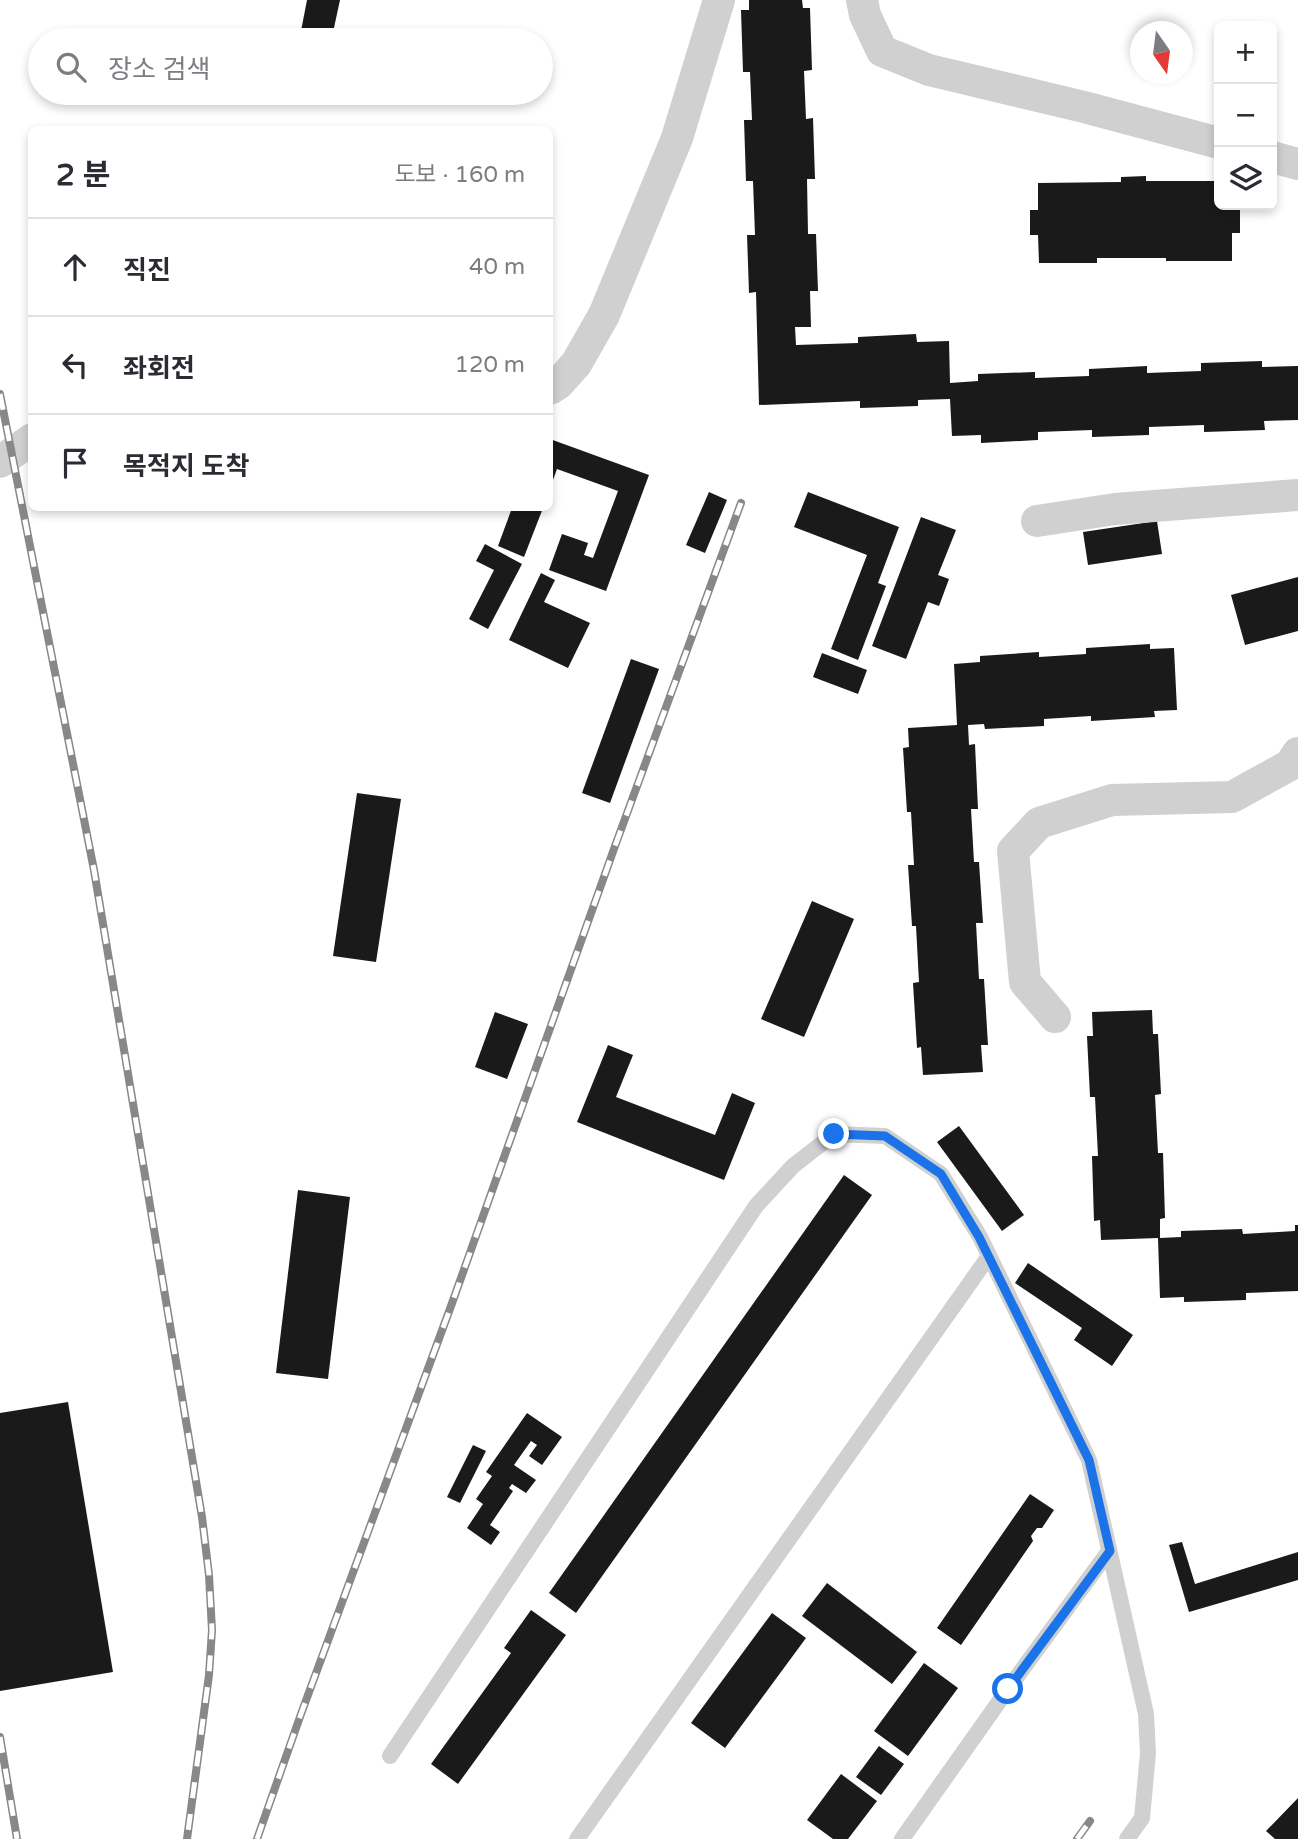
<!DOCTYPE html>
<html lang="ko">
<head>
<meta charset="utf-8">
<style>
  :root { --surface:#fff; --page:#f2f2f3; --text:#2b2b33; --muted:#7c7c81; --line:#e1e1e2 }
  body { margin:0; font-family:"Varela Round","Noto Sans KR",sans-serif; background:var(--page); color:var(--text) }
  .controls { position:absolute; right:21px; top:21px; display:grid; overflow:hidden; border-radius:10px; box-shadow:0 4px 10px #0003 }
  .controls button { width:63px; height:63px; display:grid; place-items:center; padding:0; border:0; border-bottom:2px solid var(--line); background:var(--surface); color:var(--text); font:35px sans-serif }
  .compass { position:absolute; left:1130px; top:21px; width:63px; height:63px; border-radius:50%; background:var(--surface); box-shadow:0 4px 10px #0003; rotate:166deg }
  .stop { position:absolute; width:21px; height:21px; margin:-16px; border:5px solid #1a73e8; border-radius:50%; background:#fff }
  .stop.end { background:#1a73e8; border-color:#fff; box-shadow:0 2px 7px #0008 }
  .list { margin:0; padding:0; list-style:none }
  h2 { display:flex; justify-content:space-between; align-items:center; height:91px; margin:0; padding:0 28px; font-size:30px }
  h2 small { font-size:23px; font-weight:400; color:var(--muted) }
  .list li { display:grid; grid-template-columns:46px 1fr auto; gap:21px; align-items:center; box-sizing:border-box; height:98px; padding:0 28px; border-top:2px solid var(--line) }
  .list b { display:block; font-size:26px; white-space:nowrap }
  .list em { font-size:23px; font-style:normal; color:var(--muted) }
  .icon { flex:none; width:38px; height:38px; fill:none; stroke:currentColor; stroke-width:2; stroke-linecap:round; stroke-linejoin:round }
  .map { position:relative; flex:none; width:1298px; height:1839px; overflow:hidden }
  .search { position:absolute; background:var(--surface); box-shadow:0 4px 10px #0003; left:28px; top:28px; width:525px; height:77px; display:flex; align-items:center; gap:18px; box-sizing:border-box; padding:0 24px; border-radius:38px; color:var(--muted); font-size:26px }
  .panel { position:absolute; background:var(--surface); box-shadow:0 4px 10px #0003; left:28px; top:126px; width:525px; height:385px; border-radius:10px }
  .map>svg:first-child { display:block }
  .building { fill:#1a1a1a }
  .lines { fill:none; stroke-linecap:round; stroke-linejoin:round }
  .lane { stroke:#d0d0d0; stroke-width:16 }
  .street { stroke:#d0d0d0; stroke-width:32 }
  .rail-casing { stroke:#888; stroke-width:8 }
  .rail { stroke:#fff; stroke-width:5; stroke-dasharray:16; stroke-linecap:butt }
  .route { stroke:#1a73e8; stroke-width:9 }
</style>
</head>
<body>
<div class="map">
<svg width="1298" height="1839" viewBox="0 0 1298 1839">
  <rect width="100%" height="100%" fill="#fff"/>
  <g class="building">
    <path d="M307,0H340L332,37L301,31Z"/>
    <path d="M749,0H802L803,8H810L812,70L804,71L806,119L813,118L815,179H807L808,234H816L818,291H810L811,327H795L796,345L858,343V337L916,334L917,342L949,341L950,383L978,381V374L1035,372V378L1089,376V369L1147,366V373L1201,371V363L1262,361V367L1298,366V420L1264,421L1265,430L1204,432V425L1149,427V435L1092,437V430L1038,432V440L981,443V435L952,436L950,399L918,400V406L860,408V401L759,405L756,292L749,293L747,235H755L753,181H746L744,120H752L750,72H743L741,10H749Z"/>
    <path d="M1146,176V181H1219V205H1232V208H1240V233H1232V261H1166V258H1097V263H1039L1038,235H1030V210H1038V183L1121,182V177Z"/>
    <path d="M550,439L649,475L606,591L549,570L562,534L588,543L584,555L593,558L618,491L557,469L550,488Z"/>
    <path d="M709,492L727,500L705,553L686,545Z"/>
    <path d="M808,492L899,527L878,583L886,586L858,660L831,649L867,555L794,527Z"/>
    <path d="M512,508H543L524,557L498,546Z"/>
    <path d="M921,517L956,530L938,575L949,579L939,606L928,602L906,659L872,646Z"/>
    <path d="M1157,521L1162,554L1088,565L1083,532Z"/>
    <path d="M485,544L522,564L488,629L469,619L494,570L476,561Z"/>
    <path d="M541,573L555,580L544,602L590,623L568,668L509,640Z"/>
    <path d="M1298,577V631L1245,645L1231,595Z"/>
    <path d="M1150,644V649L1174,648L1177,710L1154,711L1155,717L1091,721V716L1044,719V726L985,729L984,724L968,725L969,745L975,744L978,809H971L974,862H979L983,923H976L979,979H984L988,1045H981L983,1072L923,1075L921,1047L917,1048L913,983L919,982L916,926H912L908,865H914L911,812H907L903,748L909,747L908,728L957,725L954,664L980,662V656L1039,652V657L1086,654V648Z"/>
    <path d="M822,653L867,670L858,694L813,677Z"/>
    <path d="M631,659L659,669L610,803L582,793Z"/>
    <path d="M357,793L401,799L376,962L333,956Z"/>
    <path d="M812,901L854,919L804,1037L761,1019Z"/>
    <path d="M1152,1010L1153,1034H1158L1161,1094L1155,1095L1158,1153H1163L1165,1218L1160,1219V1238L1181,1237V1231L1242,1229L1243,1234L1295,1231V1225H1298V1291L1246,1293V1300L1184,1302V1297L1160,1298L1158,1238L1101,1240L1100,1220L1094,1221L1092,1156H1098L1095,1097H1090L1087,1036H1093L1092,1012Z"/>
    <path d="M495,1012L528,1024L507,1079L475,1067Z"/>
    <path d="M608,1045L633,1055L616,1097L715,1135L732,1093L755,1103L724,1180L577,1122Z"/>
    <path d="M959,1126L1024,1215L1002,1231L937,1142Z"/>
    <path d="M844,1175L872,1195L576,1613L549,1593Z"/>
    <path d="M298,1190L350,1197L328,1379L276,1373Z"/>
    <path d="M1028,1263L1133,1335L1112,1366L1074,1340L1082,1328L1015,1283Z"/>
    <path d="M68,1402L113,1672L0,1691V1413Z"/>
    <path d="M527,1413L562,1437L542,1465L529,1456L537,1445L531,1441L514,1465L536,1480L526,1493L512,1484L509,1488L513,1491L490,1525L500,1532L491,1545L467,1528L483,1504L476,1499L492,1476L486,1472Z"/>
    <path d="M473,1445L486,1451L460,1503L447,1497Z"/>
    <path d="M1030,1494L1054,1510L1042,1528H1037L1031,1536L1033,1541L961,1645L937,1628Z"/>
    <path d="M1182,1542L1195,1584L1298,1552V1580L1189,1612L1169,1545Z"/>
    <path d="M827,1583L917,1652L892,1684L802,1616Z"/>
    <path d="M531,1610L566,1635L458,1784L431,1764L511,1653L504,1648Z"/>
    <path d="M772,1613L806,1638L725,1748L691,1723Z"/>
    <path d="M924,1663L958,1688L908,1756L874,1731Z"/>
    <path d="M879,1746L904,1764L881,1795L856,1777Z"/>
    <path d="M841,1774L877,1801L848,1839H833L807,1820Z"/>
    <path d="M1298,1798V1839H1275L1266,1831Z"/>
  </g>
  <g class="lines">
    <g class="lane">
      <path d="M390,1756L756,1206L793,1166L834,1134L885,1136L941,1174L980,1237L1089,1460L1146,1714L1148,1753L1142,1818L1127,1839"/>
      <path d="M577,1839L989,1256"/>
      <path d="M902,1839L1008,1689L1109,1551"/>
    </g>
    <g class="street">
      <path d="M862,0L865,15L882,51L929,70L1084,107L1219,143"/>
      <path d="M1272,157L1298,164"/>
      <path d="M550,389L558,384L576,364L604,315L677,138L719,0"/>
      <path d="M0,462L32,439"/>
      <path d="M1037,521L1115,509L1298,495"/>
      <path d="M1055,1017L1025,982L1013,851L1039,823L1112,800L1232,797L1290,765L1298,753"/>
    </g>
    <g class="rail-casing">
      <g id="rail">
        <path d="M0,394L94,870L202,1517L209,1575L212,1630L209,1675L187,1839"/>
        <path d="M0,1737L17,1839"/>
        <path d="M257,1839L301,1714L451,1306L615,846L741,503"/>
        <path d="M1077,1839L1090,1821"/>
      </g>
    </g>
    <use href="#rail" class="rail"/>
  </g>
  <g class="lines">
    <path class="route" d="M834,1134L885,1136L941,1174L979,1237L1089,1460L1110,1551L1008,1689"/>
  </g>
</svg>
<div class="controls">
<button>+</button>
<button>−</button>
<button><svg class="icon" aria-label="layers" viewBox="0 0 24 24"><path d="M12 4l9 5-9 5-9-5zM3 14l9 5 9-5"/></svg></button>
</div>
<svg class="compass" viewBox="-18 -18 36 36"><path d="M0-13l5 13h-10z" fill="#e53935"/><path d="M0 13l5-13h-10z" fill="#7c7c81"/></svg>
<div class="stop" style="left:1008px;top:1689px"></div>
<div class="stop end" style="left:834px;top:1134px"></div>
<div class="search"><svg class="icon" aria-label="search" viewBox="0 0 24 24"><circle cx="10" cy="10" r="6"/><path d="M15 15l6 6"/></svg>장소 검색</div>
<section class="panel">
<h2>2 분<small>도보 · 160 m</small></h2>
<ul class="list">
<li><svg class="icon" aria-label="ahead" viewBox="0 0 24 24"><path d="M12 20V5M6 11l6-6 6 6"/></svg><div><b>직진</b></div><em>40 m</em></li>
<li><svg class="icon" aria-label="left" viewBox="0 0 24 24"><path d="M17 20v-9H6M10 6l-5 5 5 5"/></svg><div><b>좌회전</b></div><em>120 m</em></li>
<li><svg class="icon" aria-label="arrive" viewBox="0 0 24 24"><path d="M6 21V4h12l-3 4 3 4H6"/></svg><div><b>목적지 도착</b></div></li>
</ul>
</section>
</div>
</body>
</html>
